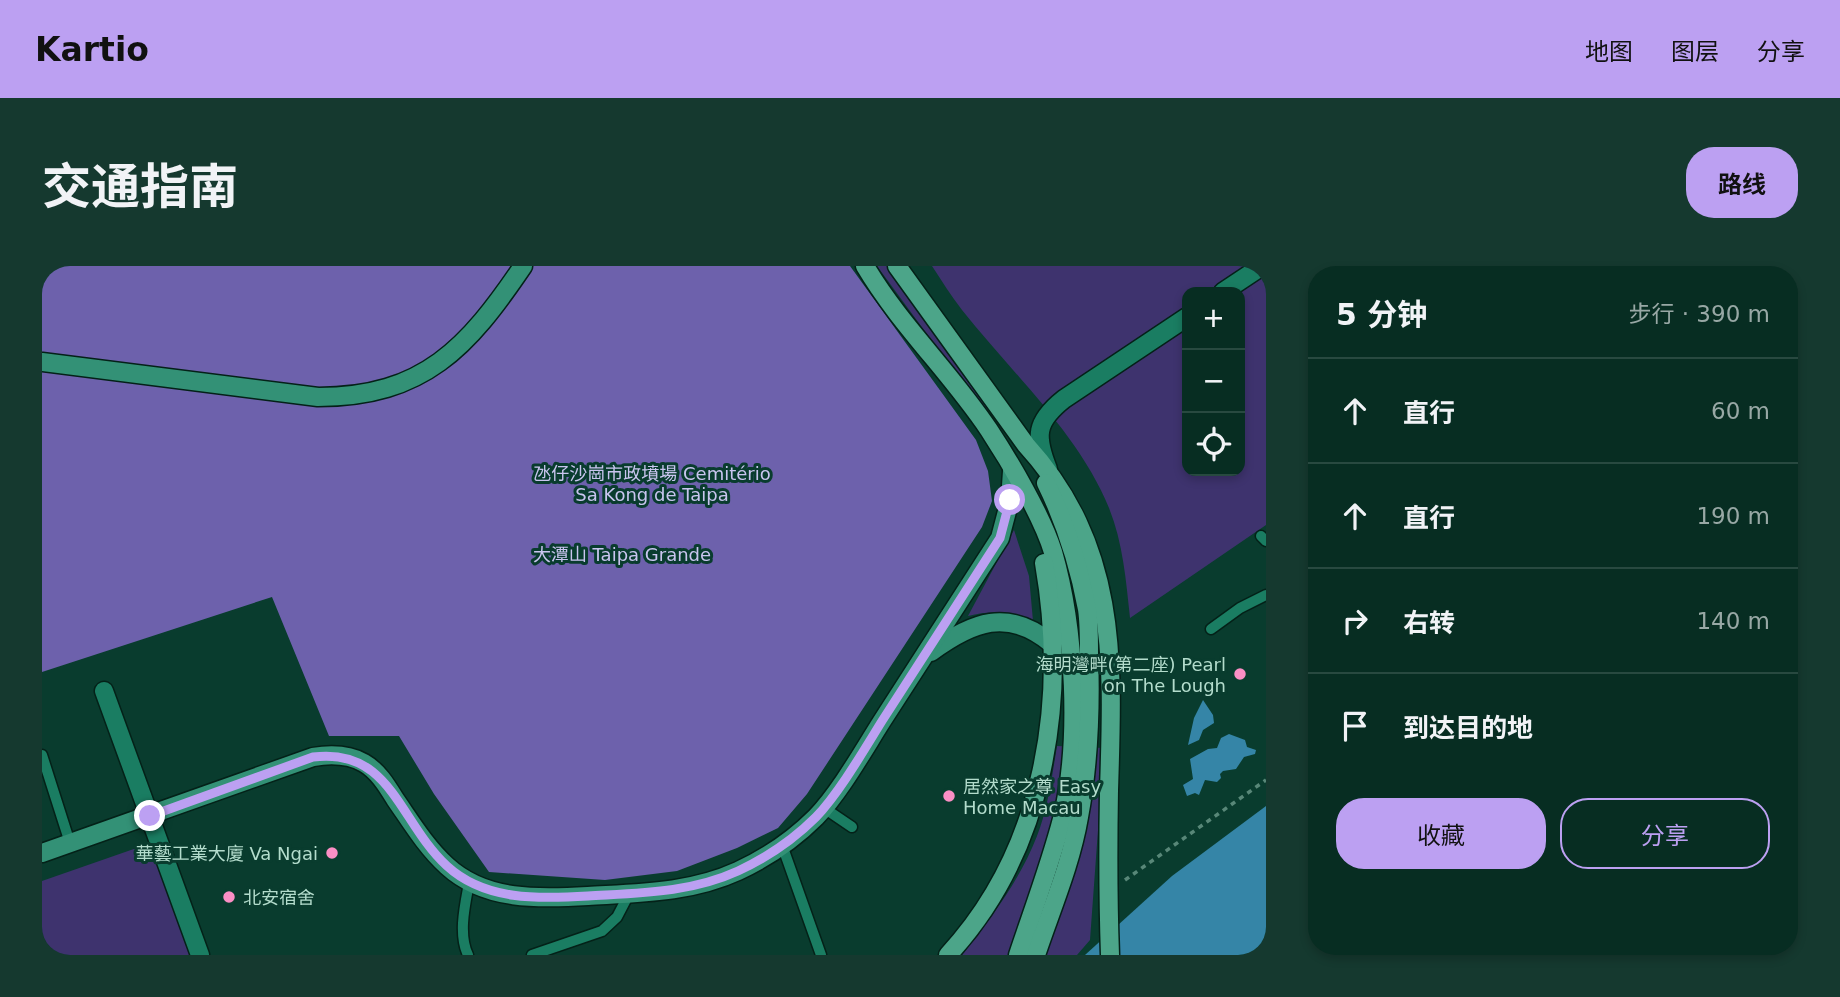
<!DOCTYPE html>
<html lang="zh">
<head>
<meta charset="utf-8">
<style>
  :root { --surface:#072d22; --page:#15392f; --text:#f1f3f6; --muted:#98a8a5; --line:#284940; --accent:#bca0f2 }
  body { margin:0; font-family:"DejaVu Sans","Noto Sans SC",sans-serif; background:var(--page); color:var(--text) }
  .controls { position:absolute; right:21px; top:21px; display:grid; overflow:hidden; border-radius:14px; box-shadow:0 4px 10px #0003 }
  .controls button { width:63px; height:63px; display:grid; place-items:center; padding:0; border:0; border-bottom:2px solid var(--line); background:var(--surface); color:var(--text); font:35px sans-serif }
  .stop { position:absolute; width:21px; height:21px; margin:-16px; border:5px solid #bca0f2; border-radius:50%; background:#fff }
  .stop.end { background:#bca0f2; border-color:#fff; box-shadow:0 2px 7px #0008 }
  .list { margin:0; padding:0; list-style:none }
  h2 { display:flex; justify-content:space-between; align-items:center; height:91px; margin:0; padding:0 28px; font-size:30px }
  h2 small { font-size:23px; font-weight:400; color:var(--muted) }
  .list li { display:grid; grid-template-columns:46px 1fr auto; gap:21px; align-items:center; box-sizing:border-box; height:105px; padding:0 28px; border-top:2px solid var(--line) }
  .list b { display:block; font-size:26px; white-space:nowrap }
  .list em { font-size:23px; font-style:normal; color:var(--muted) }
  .actions { display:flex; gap:14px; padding:21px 28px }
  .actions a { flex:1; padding:16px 0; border:2px solid var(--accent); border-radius:28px; text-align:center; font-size:24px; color:var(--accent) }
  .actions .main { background:var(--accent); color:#111 }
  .icon { flex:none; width:38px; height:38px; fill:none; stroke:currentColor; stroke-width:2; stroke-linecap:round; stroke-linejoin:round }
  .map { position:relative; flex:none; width:1224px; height:689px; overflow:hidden; border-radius:28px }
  header { display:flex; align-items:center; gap:42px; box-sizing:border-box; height:98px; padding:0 35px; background:var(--accent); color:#111 }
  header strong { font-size:33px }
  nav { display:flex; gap:38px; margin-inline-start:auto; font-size:24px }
  .intro { display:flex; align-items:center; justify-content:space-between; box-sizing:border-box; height:168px; padding:0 42px }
  h1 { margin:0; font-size:49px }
  .button { padding:18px 32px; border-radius:28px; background:var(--accent); color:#111; font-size:24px; font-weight:700 }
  main { display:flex; gap:42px; padding:0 42px }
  aside { flex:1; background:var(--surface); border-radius:28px; box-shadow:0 4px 10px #0003 }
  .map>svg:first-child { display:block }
  .green { fill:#3e336e; fill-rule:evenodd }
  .forest { fill:#6d61ac }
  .water { fill:#3585a7 }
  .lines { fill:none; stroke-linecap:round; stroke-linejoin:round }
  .lane-casing { stroke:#042118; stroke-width:13 }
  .street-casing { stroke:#042118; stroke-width:21 }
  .secondary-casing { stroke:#042118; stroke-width:21 }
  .primary-casing { stroke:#042118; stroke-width:21 }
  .path { stroke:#588778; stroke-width:3.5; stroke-dasharray:5 5; stroke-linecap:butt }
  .lane { stroke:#1a7d62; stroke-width:10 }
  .street { stroke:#1a7d62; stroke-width:18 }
  .secondary { stroke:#339176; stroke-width:18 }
  .primary { stroke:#4ca589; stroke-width:18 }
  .route { stroke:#bca0f2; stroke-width:9 }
  .poi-dot { fill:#fb8fc5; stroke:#093c2e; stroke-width:2.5 }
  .labels { text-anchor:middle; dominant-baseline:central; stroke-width:6; stroke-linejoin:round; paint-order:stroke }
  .park-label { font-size:18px; fill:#c9c5ef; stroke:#093c2e }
  .poi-label { font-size:18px; fill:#b3dccc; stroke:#093c2e; text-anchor:end }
</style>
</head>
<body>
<header>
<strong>Kartio</strong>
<nav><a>地图</a><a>图层</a><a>分享</a></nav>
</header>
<div class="intro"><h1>交通指南</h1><a class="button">路线</a></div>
<main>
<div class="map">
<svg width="1224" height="689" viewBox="0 0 1224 689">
  <rect width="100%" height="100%" fill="#093c2e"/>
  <g class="green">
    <path d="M835,0H845L947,142L942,146Z"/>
    <path d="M890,0H1224V259L1088,352C1084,314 1081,277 1067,242C1037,168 969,106 920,44C909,30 900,15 890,0ZM1145,26H1198V205H1145Z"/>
    <path d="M972,264L987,310L991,355C966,347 953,343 926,350Z"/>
    <path d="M1015,480L1062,482L1048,674L1035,689H920C949,652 978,614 995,570C1006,542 1010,510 1015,480Z"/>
    <path d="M109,577L148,689H0V615Z"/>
  </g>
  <path class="forest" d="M0,0H808L934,174L946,205L950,235L940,261L765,528L736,562L695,582L635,605L563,614L447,606L392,528L357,470H287L230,331L0,406Z"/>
  <g class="water">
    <path d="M1161,434L1171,449L1172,457L1161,464L1157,474L1146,479L1152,452Z"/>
    <path d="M1187,468L1203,474L1205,481L1214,484L1213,488L1202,491L1194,503L1181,505L1178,508L1179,512L1175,516L1163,514L1157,529L1153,527L1145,530L1141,519L1151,513L1148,493L1166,483L1175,482L1179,472Z"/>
    <path d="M1224,540V689H1043L1130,610Z"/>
  </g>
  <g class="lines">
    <g class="lane-casing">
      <g id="lane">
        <path d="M1219,270L1224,275"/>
        <path d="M1169,363L1198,342L1224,329"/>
        <path d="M0,489L28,577"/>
        <path d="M782,542L810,561"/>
        <path d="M740,579L779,689"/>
        <path d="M426,689C416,668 423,639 427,617"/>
        <path d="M490,689L560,665L575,651L587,628"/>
      </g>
    </g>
    <g class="street-casing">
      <g id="street">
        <path d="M1181,26L1220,0"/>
        <path d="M1006,203C993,170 993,156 1022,133L1145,51"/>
        <path d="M62,425L158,689"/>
      </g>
    </g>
    <g class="secondary-casing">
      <g id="secondary">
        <path d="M0,96L276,131C382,131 426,81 481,0"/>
        <path d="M889,386C930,356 966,341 1010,378"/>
        <path d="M0,587L271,491C289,488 306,488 322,497C336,505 345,520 353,533C369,556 384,581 405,600C443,635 497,633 546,630C597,627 648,627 696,605C724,592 752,573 774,551C798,526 821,485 840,455C879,394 919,333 958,272L968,234L970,205"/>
      </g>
    </g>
    <g class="primary-casing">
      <g id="primary">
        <path d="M823,0C858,59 909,107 947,164C968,196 1000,250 1011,286C1033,362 1039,476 1020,553C1008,599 991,644 976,689"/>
        <path d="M855,0L984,179C1077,281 1071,396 1067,524C1066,580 1066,634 1068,689"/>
        <path d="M906,689C1003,584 1026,435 1002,297"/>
        <path d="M994,689C1009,644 1029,598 1037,551C1047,497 1049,441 1047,386C1047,372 1047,357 1045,343C1037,300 1023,256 1004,217"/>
      </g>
    </g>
    <path class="path" d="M1083,614L1224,514"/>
    <use href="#lane" class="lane"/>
    <use href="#street" class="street"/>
    <use href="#secondary" class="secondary"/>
    <use href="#primary" class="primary"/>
  </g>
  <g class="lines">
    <path class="route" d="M108,550L271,491C349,481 357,556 405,600C443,635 497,633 546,630C597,627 648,627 696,605C724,592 752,573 774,551C797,527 822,484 840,455C879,394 919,333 958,272L968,234"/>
  </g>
  <g class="poi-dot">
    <circle cx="1198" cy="408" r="7"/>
    <circle cx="907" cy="530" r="7"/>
    <circle cx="290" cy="587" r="7"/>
    <circle cx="187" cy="631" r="7"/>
  </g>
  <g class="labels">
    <g class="park-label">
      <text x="610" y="207">氹仔沙崗市政墳場 Cemitério<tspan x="610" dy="21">Sa Kong de Taipa</tspan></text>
      <text x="580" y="288">大潭山 Taipa Grande</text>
    </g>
    <g class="poi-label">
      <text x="1184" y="398">海明灣畔(第二座) Pearl<tspan x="1184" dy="21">on The Lough</tspan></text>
      <text x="921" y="520" text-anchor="start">居然家之尊 Easy<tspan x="921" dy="21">Home Macau</tspan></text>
      <text x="276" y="587">華藝工業大廈 Va Ngai</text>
      <text x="201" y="631" text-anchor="start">北安宿舍</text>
    </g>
  </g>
</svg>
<div class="controls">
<button>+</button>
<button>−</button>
<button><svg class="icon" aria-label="locate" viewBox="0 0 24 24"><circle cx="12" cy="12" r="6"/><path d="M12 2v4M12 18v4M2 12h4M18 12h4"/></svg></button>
</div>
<div class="stop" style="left:968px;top:234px"></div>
<div class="stop end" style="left:108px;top:550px"></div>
</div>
<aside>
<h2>5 分钟<small>步行 · 390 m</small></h2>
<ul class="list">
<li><svg class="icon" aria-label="ahead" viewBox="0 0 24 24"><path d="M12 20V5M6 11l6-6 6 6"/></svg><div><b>直行</b></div><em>60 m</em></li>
<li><svg class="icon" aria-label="ahead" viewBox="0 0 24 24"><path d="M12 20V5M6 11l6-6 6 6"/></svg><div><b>直行</b></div><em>190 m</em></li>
<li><svg class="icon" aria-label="right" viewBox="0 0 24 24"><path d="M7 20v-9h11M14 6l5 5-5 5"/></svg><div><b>右转</b></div><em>140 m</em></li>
<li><svg class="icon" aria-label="arrive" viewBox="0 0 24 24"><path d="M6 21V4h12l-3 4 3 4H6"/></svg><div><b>到达目的地</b></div></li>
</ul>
<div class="actions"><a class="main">收藏</a><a>分享</a></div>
</aside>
</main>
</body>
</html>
